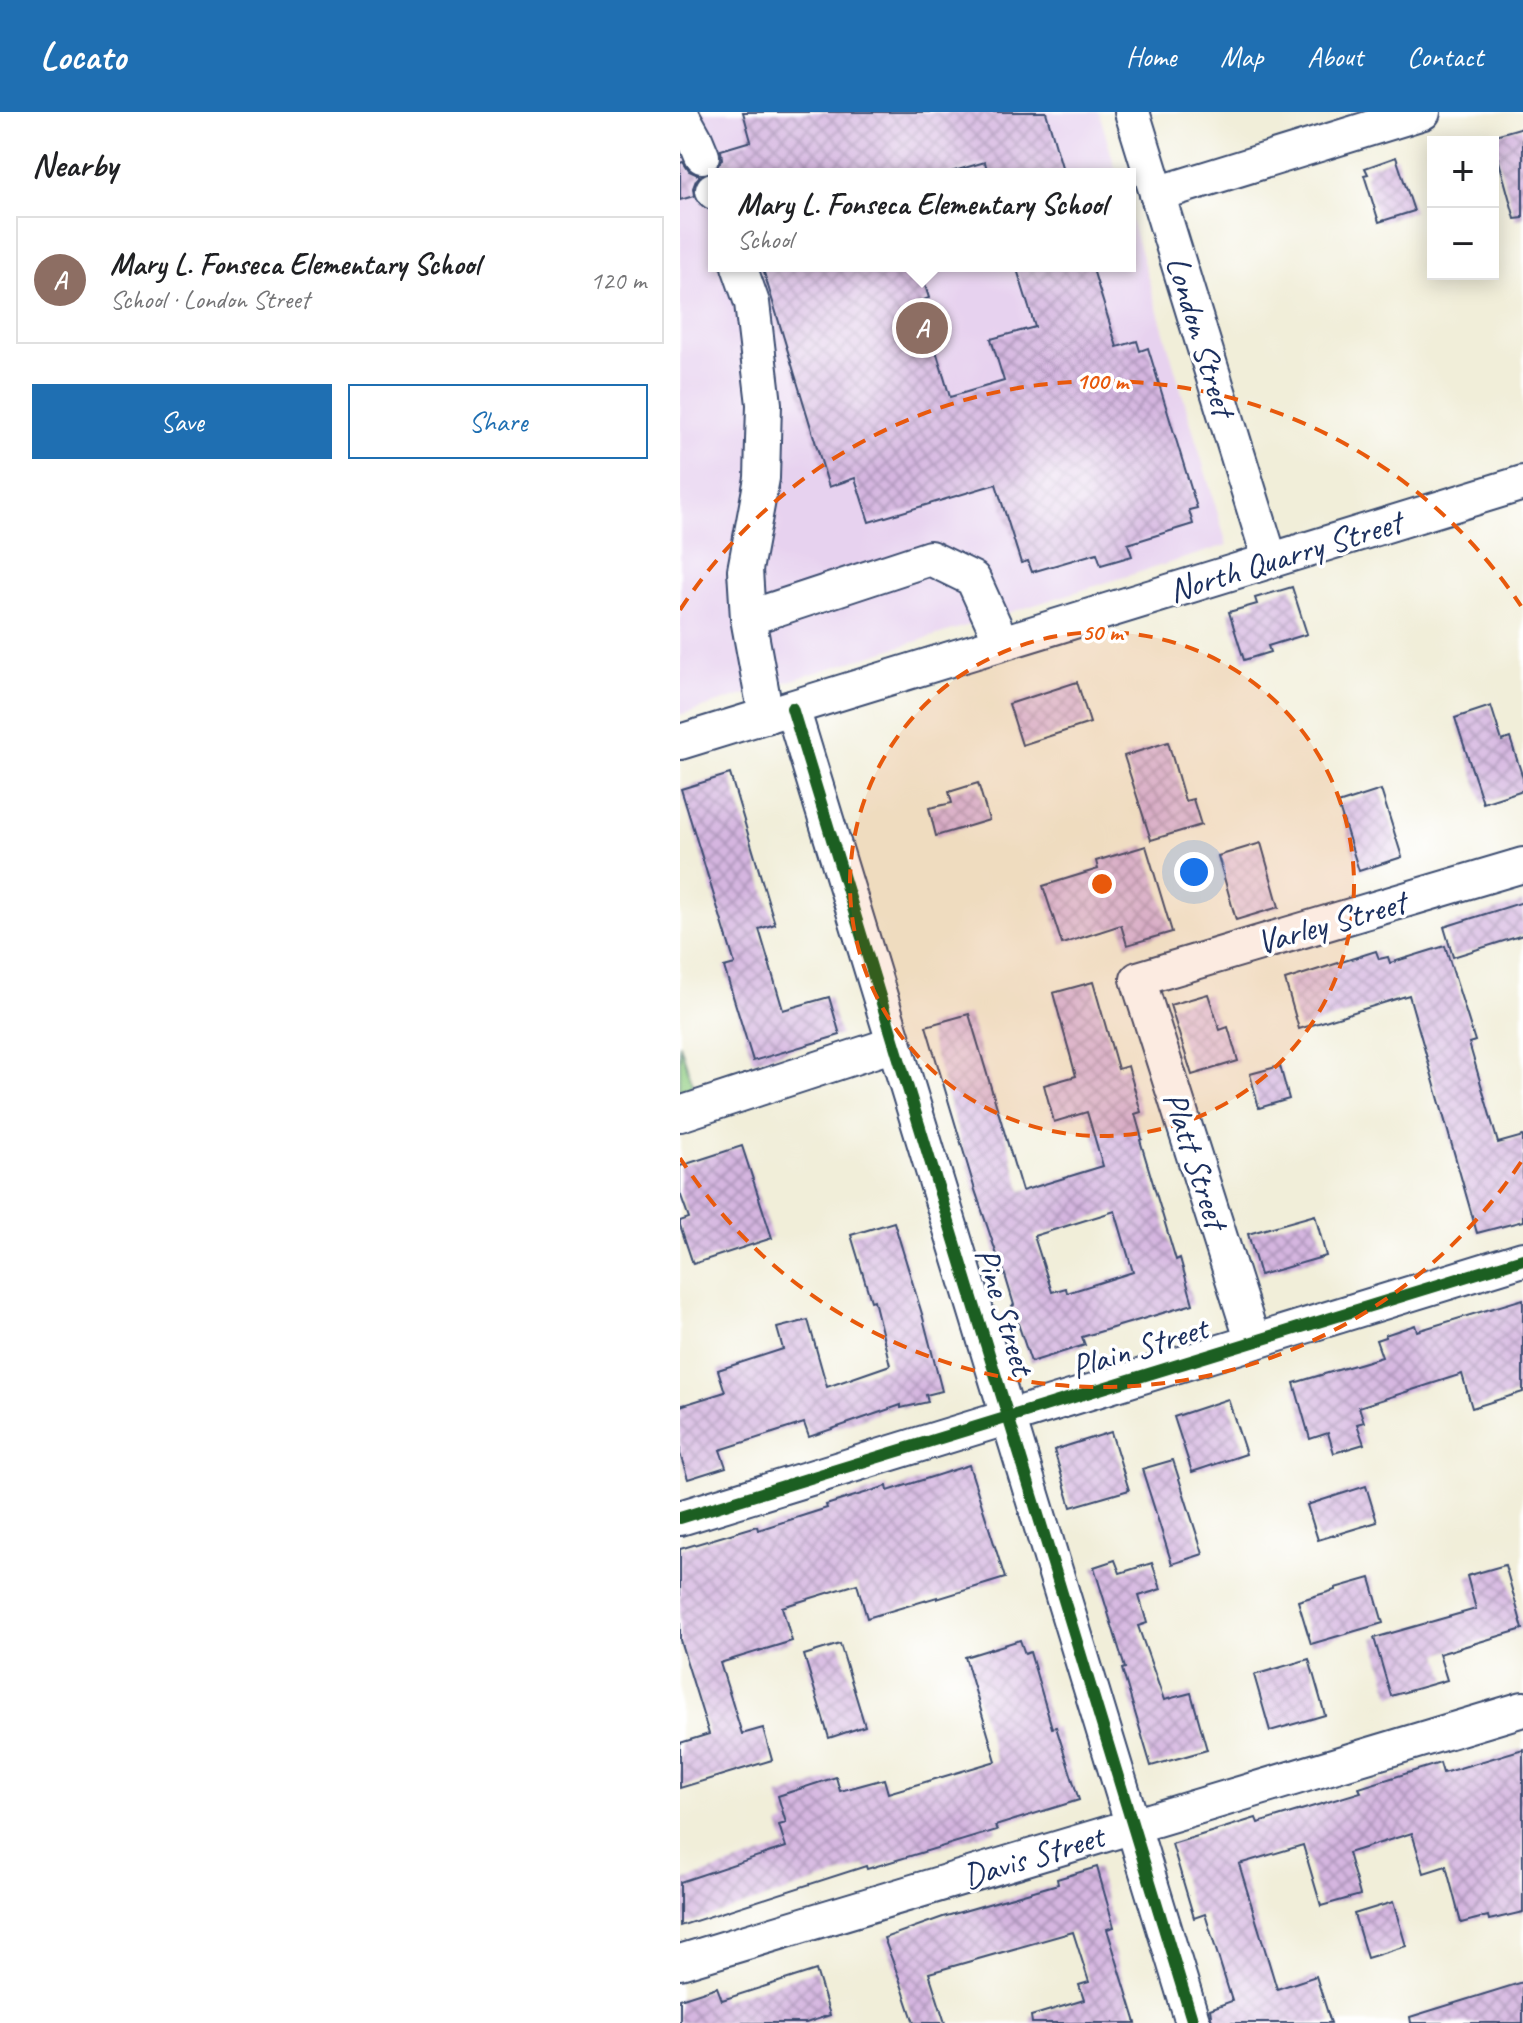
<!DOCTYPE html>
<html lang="en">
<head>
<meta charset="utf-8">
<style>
  :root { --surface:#fff; --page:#f2f2f2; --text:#202124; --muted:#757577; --line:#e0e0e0; --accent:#1f6fb2 }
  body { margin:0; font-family:Caveat,sans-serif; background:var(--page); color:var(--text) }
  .controls { position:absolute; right:24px; top:24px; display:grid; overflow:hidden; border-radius:0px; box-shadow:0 4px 20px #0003 }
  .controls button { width:72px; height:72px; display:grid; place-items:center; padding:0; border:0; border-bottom:2px solid var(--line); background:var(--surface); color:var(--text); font:40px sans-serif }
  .you { position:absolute; left:514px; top:760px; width:28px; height:28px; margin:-20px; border:6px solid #fff; border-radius:50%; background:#1a73e8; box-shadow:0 0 0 12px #1a73e833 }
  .badge { display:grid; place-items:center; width:52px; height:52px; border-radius:50%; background:var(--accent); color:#fff; font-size:26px; font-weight:700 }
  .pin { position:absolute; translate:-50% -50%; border:4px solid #fff; box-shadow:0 2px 8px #0006 }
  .popup { position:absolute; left:28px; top:56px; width:428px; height:104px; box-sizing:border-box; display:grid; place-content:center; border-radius:0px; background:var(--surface); filter:drop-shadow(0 2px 6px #0005); font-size:26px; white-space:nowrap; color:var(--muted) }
  .popup b { font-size:30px; color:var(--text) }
  .popup::after { content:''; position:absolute; left:50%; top:100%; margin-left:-16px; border:16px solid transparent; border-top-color:var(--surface) }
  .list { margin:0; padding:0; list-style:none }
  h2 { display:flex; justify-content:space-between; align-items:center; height:104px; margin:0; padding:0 32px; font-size:34px }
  h2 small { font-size:26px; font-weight:400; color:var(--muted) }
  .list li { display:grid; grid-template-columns:52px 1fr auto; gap:24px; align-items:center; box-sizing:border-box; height:128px; margin:0 16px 16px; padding:0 16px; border:2px solid var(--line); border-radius:0px }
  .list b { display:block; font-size:30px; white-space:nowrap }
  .list p { margin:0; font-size:26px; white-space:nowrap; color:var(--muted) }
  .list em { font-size:26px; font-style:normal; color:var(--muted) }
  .actions { display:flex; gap:16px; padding:24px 32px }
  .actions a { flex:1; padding:18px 0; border:2px solid var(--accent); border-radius:0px; text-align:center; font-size:28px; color:var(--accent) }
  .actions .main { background:var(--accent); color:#fff }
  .map { position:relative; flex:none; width:843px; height:1911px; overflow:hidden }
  header { display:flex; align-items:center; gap:48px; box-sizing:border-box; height:112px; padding:0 40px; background:var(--accent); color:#fff }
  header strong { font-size:38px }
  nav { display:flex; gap:44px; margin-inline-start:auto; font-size:28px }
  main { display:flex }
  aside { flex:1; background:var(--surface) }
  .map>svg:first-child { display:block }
  .built { fill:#e7d2ef }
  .park { fill:url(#park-crowns); stroke:#567e70; stroke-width:2 }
  .building { fill:url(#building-cross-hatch); fill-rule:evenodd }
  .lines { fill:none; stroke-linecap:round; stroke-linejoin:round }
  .minor-casing { stroke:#3b4c70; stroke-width:38 }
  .minor { stroke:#fff; stroke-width:34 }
  .cycleway-casing { stroke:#fff; stroke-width:17 }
  .cycleway { stroke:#1b5e20; stroke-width:12 }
  .ring { fill:none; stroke:#e8590c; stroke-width:4; stroke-dasharray:14 10 }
  .labels { text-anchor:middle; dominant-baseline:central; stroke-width:7; stroke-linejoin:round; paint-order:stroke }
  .street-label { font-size:34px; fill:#1b2f5e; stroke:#fff }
  .centre { fill:#e8590c; stroke:#fff; stroke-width:4 }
  .ring-label { font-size:24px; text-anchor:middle; font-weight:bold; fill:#e8590c; stroke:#fff; stroke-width:7; stroke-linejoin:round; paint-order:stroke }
</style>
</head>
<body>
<header>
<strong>Locato</strong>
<nav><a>Home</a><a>Map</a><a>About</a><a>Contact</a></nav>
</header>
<main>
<aside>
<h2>Nearby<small></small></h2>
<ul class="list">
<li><span class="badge" style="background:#8d6e63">A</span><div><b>Mary L. Fonseca Elementary School</b><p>School · London Street</p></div><em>120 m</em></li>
</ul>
<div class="actions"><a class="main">Save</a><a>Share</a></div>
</aside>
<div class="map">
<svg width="843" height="1911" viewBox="0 0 843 1911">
  <defs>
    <pattern id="park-crowns" width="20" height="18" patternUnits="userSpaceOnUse" patternTransform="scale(2)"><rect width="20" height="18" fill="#92ce83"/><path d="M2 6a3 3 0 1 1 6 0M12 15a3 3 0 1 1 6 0" fill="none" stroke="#7db174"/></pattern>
    <pattern id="building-cross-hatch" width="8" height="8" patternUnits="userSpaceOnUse" patternTransform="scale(2)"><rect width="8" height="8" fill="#d5b6e0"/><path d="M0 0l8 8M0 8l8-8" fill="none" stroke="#ac94b9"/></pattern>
  </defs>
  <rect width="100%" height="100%" fill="#fff"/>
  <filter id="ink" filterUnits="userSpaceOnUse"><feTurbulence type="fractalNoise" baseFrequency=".0125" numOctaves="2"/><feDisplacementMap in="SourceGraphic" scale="16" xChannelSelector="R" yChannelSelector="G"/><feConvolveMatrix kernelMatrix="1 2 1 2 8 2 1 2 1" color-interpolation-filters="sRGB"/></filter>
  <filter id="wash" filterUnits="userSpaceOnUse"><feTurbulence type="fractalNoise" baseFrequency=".006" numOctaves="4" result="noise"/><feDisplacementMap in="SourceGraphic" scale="32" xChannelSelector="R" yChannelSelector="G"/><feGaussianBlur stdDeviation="1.8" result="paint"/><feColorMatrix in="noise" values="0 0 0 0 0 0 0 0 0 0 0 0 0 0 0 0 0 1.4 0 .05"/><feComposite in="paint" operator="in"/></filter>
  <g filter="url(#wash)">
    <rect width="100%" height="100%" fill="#f1eed9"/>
    <path class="built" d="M0,0H419L437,62H34V154H450V105L547,433L0,603Z"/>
    <path class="park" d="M0,932L13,974L0,978Z"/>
    <g id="blocks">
      <g class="building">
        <path d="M63,0H366L384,62H308L305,50L264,62H45L35,58L42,47L41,38L71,29Z"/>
        <path d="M843,15V106L835,107L812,24Z"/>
        <path d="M716,45L734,99L699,110L684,63L688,62L685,56Z"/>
        <path d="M3,50L9,59L20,64L16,68L13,76L14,84L0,88V51Z"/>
        <path d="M82,154H239L249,186L241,189L270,285L324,269L311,227L355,215L336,154H412L437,235L457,229L460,239L468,236L517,396L509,398L513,412L448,432L452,444L421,453L417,441L352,460L348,449L341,451L316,372L189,410L175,366L149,375Z"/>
        <path d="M612,475L627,522L588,534L590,540L564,548L549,500L577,492L575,486Z"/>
        <path d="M397,570L410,611L342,633L329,592Z"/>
        <path d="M811,594L822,629L830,626L843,666V678L803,691L775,606Z"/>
        <path d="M488,630L505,689L513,687L521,713L471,728L444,644Z"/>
        <path d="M50,662L95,812L79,817L103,898L149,885L160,923L73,949L44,855L55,852L1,677Z"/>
        <path d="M298,671L309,708L256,724L249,696L272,691L269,680Z"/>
        <path d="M701,678L722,745L679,759L658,692Z"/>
        <path d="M581,731L599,795L556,808L538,744Z"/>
        <path d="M466,734L492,820L447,833L441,813L382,832L363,774L418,757L416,749Z"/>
        <path d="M843,790V823L773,845L764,815Z"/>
        <path d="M765,834L795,929L789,931L818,1031L843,1024V1109L797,1121L729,883L619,917L605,868L696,839L699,847L708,845L710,851Z"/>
        <path d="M413,870L438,957L448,954L461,1000L455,1002L462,1027L460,1028L496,1148L500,1146L513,1192L402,1225L405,1233L351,1250L332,1194L334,1193L319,1143H317L295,1078L246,914L289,902L342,1079L423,1054L407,1000L374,1010L364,973L396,964L373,881ZM435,1099L453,1160L387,1181L386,1176L372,1180L354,1124Z"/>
        <path d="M528,882L540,918L548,915L558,949L512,963L490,893Z"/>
        <path d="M600,954L609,987L579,996L570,962Z"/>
        <path d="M62,1034L92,1126L13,1152L0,1113V1109L9,1106L0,1081V1054Z"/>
        <path d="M635,1103L646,1144L580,1163L568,1122Z"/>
        <path d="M214,1110L242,1202L262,1279L246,1283L248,1290L221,1296V1293L129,1325L124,1311L40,1338L46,1355L8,1367L0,1342V1294L45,1280L38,1258L103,1237L97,1216L128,1208L147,1275L210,1253L194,1188L191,1189L171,1123Z"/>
        <path d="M843,1187V1280L792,1296L782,1262L679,1295L684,1310L677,1312L684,1332L654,1341L648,1321L630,1327L614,1271L702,1245L696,1228L705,1225V1223L735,1213L737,1219Z"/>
        <path d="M548,1287L566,1342L512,1360L494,1305Z"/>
        <path d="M431,1320L449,1378L391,1395L374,1338Z"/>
        <path d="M493,1348L523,1442L492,1452L462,1357Z"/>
        <path d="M289,1353L325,1466L257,1487V1485L187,1506L177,1472L102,1495L112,1529L40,1551L62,1622L83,1616L92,1648L0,1676V1631L29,1622L0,1528V1437L77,1414L78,1418L147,1396L146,1393L207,1374L208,1379Z"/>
        <path d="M686,1374L697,1410L638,1428L627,1393Z"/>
        <path d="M435,1448L440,1461L472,1451L481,1477L459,1484L467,1511L458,1514L484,1588L511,1581L527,1638L471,1654L442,1557L445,1556L414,1455Z"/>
        <path d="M825,1453L843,1517L759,1542L767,1568L711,1584L694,1526L796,1497L787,1464Z"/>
        <path d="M690,1466L703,1511L631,1532L618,1489L655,1478V1476Z"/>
        <path d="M340,1528L345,1542L350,1540L372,1616L376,1615L399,1688L315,1714L317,1718L187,1757L186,1754L0,1814V1770L106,1735L99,1713L106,1711L98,1684L156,1665L160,1679L204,1667L208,1681L316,1649L285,1545Z"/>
        <path d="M160,1532L185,1614L149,1626L124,1543Z"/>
        <path d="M629,1547L645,1603L590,1619L574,1563Z"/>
        <path d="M843,1637V1800L809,1808L808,1804L781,1811L766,1754L744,1761L732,1721L668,1741L680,1783L641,1794L623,1733L559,1752L597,1877L636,1864L651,1911H532L530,1897L552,1889L525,1802L514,1806L492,1732L576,1706L578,1711L681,1680L679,1676L760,1651L763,1661Z"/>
        <path d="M417,1755L434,1815L427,1817L456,1911H352L351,1904L404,1888L399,1873L409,1870L393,1820L249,1861L265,1911H234L219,1866L204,1826L263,1805L378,1772L377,1767Z"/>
        <path d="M713,1790L726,1834L687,1846L674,1802Z"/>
        <path d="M136,1858L150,1903L126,1911H0V1887L37,1875L42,1888Z"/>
        <path d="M843,1870V1911H731L730,1905Z"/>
      </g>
    </g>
  </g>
  <g filter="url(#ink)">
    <use href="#blocks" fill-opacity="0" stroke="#3b4c70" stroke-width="2"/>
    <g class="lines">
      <g class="minor-casing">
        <g id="minor">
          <path d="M0,0L15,27L22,44"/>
          <path d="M452,0L590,448"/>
          <path d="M33,78L34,80"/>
          <path d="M477,82L743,0"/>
          <path d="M59,154L72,191L84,292L82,366L65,458L68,506"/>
          <path d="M112,596L513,1911"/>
          <path d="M86,604L68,506L250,446L293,467L322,531"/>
          <path d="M0,630L843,371"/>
          <path d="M0,1002L214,932"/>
          <path d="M573,1230L458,867L843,753"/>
          <path d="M0,1406L843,1147"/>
          <path d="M0,1850L843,1597"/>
        </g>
      </g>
      <use href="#minor" class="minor"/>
      <g class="cycleway-casing">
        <g id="cycleway">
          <path d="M112,596L513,1911"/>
          <path d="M0,1406L843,1147"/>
        </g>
      </g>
      <use href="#cycleway" class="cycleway"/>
    </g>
  </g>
  <circle cx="422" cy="772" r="252" fill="#e8590c" fill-opacity=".12"/>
  <g class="ring">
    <circle cx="422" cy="772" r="252"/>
    <path d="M841 1050A503 503 0 0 1 0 1046M0 498A503 503 0 0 1 841 494"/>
  </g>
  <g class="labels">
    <g class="street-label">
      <text transform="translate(521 224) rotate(73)">London Street</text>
      <text transform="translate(605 444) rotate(-17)">North Quarry Street</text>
      <text transform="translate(651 810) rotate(-16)">Varley Street</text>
      <text transform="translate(516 1048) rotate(72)">Platt Street</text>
      <text transform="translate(325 1199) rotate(73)">Pine Street</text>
      <text transform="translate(459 1235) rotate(-17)">Plain Street</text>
      <text transform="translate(353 1744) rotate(-17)">Davis Street</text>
    </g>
  </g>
  <circle cx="422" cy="772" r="12" class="centre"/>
  <g class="ring-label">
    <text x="422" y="277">100 m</text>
    <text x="422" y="528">50 m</text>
  </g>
</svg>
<div class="controls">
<button>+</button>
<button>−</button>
</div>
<div class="you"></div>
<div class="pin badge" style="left:242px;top:216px;background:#8d6e63">A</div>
<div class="popup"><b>Mary L. Fonseca Elementary School</b>School</div>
</div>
</main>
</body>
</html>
